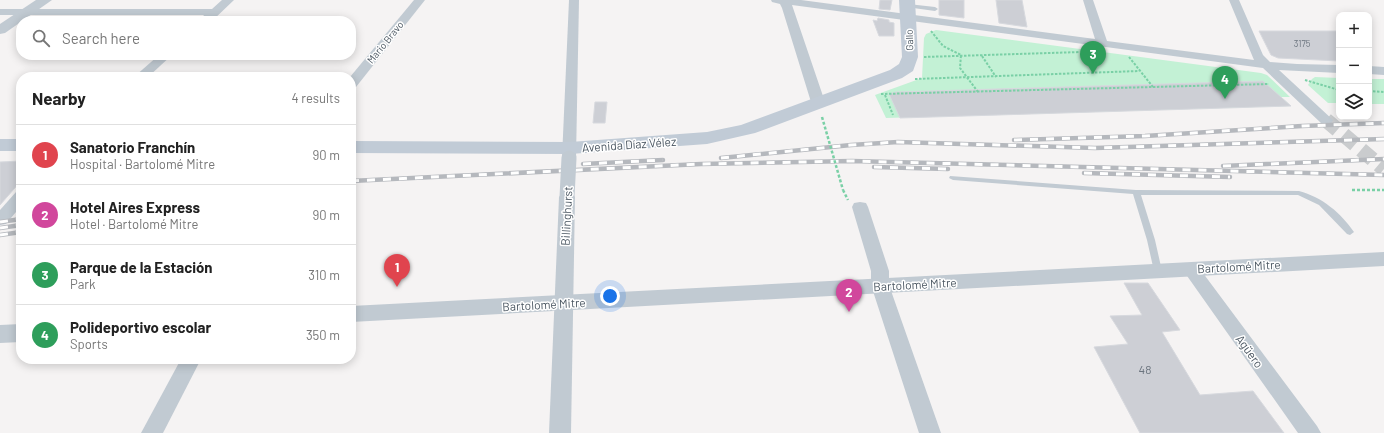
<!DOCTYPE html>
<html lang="en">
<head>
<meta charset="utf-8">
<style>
  :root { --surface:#fff; --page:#f6f6f6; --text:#222; --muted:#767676; --line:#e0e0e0; --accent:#db2777 }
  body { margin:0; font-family:Barlow,sans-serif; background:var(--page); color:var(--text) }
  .controls { position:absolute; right:12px; top:12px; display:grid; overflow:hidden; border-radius:8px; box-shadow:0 2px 10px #0003 }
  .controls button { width:36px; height:36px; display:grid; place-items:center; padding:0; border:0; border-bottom:1px solid var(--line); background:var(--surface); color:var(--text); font:20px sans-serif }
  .you { position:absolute; left:610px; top:296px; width:14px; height:14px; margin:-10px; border:3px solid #fff; border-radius:50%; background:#1a73e8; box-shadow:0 0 0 6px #1a73e833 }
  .badge { display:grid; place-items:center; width:26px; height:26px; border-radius:50%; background:var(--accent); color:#fff; font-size:13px; font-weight:700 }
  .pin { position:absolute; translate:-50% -33px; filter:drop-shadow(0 1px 2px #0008) }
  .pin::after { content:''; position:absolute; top:21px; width:14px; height:12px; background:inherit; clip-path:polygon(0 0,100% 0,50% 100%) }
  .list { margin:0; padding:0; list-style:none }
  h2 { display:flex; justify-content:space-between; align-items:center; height:52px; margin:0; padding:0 16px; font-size:17px }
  h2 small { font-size:13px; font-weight:400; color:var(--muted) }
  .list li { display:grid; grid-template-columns:26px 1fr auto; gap:12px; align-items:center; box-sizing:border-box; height:60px; padding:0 16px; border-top:1px solid var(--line) }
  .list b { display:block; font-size:15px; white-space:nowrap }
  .list p { margin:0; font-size:13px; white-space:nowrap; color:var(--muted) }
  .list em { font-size:13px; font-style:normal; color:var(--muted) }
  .icon { flex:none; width:22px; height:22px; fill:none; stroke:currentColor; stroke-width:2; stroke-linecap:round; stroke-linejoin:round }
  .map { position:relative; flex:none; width:1384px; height:433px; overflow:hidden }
  .search { position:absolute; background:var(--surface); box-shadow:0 2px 10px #0003; left:16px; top:16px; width:340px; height:44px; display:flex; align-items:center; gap:10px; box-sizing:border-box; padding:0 14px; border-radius:16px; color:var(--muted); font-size:15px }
  .panel { position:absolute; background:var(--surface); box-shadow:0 2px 10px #0003; left:16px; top:72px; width:340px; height:292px; border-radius:16px }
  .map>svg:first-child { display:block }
  .green { fill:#c3f1d5 }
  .building { fill:#cdcfd5; stroke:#d7d9de }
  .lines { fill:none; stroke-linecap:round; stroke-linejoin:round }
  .minor-tunnel { stroke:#caccce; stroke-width:15; stroke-dasharray:15 8; stroke-linecap:butt }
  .path-far1 { stroke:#7ad0a6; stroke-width:2; stroke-dasharray:2.5 1.5; stroke-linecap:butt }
  .path { stroke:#7ad0a6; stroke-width:2.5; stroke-dasharray:3 2; stroke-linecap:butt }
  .service { fill:#c1cad2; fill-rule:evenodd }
  .minor { fill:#c1cad2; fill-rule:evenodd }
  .tertiary { fill:#c1cad2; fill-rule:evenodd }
  .secondary { fill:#c1cbd6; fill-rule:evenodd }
  .rail-casing { stroke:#b5b8bd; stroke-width:4.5 }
  .rail { stroke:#fff; stroke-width:3; stroke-dasharray:8; stroke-linecap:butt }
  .path-bridge { stroke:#7ad0a6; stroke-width:2.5; stroke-dasharray:3 2; stroke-linecap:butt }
  .minor-bridge { stroke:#c1cad2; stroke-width:15 }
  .labels { text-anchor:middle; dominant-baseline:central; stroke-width:3; stroke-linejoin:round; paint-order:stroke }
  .far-number-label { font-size:9px; fill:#6b747e }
  .far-street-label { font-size:10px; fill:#4a5661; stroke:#fff }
  .street-label { font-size:12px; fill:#4a5661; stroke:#fff }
  .near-number-label { font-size:12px; fill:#6b747e }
</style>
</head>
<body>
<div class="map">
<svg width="1384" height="433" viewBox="0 0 1384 433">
  <rect width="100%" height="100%" fill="#f5f3f3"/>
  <g class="green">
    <path d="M936,30L1261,73L1267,75L1290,97H1281L1291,106L886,118L875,95L922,78L924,38L926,34Z"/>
    <path d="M1315,77L1339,78V103H1328L1308,85L1312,79Z"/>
    <rect x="1369" y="79" width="15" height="25"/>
  </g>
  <g class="building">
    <path d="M880,0H892L890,10L879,9Z"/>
    <path d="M939,0H964V18L939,15Z"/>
    <path d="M996,0H1022L1027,27L999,23Z"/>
    <path d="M878,18L889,20V22L894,23V36H879L873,20L877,21Z"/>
    <path d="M1259,31H1339V61L1278,58L1271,55Z"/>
    <path d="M1263,81L1291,106L900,118L889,94L896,92Z"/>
    <path d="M595,102H607L605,123H593Z"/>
    <path d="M21,161V181L0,205V162Z"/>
    <path d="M1124,283H1148L1180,330L1162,332L1200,395L1253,391L1284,433H1140L1094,347L1128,344L1110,316L1142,315Z"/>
  </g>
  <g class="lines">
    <path class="minor-tunnel" d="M1326,120L1384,169"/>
    <g class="path-far1">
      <path d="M931,31L943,46L961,55L960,68L978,92"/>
      <path d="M982,56L996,77"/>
      <path d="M924,57L1080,52"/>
      <path d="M1129,57L1153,87"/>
      <path d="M915,79L1139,71"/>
      <path d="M1305,80L1339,90"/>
      <path d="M1369,91L1384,92"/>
      <path d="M881,94L1269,84"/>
      <path d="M885,95L893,115"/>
    </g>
    <g class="path">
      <path d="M843,190L848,200"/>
      <path d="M1352,190H1384"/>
    </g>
    <g class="service">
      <path d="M908,4L935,7L938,9L935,11L906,7L905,6Z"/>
      <path d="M950,176L1136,190L1299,191C1322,197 1341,213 1354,232L1350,235L1347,234L1319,205L1298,195H1141L1155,240L1162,271L1161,273H1155L1154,271L1147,240L1133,194L953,180L949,178Z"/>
    </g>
    <g class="minor">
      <path d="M222,0H234L212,21H203L201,19L204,15H0V9H212Z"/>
      <path d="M414,0H425L356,87L351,88L350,77Z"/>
      <path d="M569,0H579L576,158L574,161L569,162L564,161L562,158Z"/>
      <path d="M771,0H801L1095,39L1083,0H1093L1107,41L1254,60L1229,0H1239L1263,55L1270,62L1297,64L1339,65V73L1279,70L1333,120L1331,123L1326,124L1321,123L1263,68L792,5L825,102L823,105H813L811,102L782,8L780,4L772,2Z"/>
      <path d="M159,55H172L148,77H134Z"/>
      <path d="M1369,66L1384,67V75L1369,74Z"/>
      <path d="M21,191V206L6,224L0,225V210L16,192Z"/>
      <path d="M567,192L572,193L575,197L571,433H549L559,197L562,193Z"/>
      <path d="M860,202L866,203L868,207L889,271V285L941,433H919L871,285V271L852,207L854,203Z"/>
      <path d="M1191,263L1197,265L1317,426L1321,433H1298L1185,273L1182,269L1185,265Z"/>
      <path d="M181,359H201L163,433H141Z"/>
    </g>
    <g class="tertiary">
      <path d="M36,0H52L5,33L0,34V24Z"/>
      <path d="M1384,252V266L351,322V306Z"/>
      <path d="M21,324V342L0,343V325Z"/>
    </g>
    <g class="secondary">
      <path d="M899,0H915L918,57L913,71L902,78L755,133L707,144L570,154L351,153V141L570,142L707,132L741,125L890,70L899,64L902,57Z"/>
      <rect x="0" y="139" width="21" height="12"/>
    </g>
    <g class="rail-casing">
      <g id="rail">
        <path d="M1014,140L1145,136L1302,126L1384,123"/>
        <path d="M721,158L851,145L898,142L1095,148L1384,139"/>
        <path d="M583,164L663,160"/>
        <path d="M1223,166L1384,159"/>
        <path d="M874,167L948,169"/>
        <path d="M1084,173L1230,177"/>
        <path d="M351,181L701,164L852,161L1384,175"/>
        <path d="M0,222L21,219"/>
        <path d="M0,228L21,225"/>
        <path d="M0,235L21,232"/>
      </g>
    </g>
    <use href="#rail" class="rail"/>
    <path class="path-bridge" d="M822,117L843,190"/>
    <path class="minor-bridge" d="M567,197L569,158"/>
  </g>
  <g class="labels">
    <g class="far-number-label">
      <text x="1302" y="43">3175</text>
    </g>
    <g class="far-street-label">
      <text transform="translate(909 40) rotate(-92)">Gallo</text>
      <text transform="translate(385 42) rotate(-51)">Mario Bravo</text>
    </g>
    <g class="street-label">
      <text transform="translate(629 144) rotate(-4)">Avenida Díaz Vélez</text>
      <text transform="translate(566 216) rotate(-87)">Billinghurst</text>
      <text transform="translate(1239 266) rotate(-3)">Bartolomé Mitre</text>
      <text transform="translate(915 284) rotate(-3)">Bartolomé Mitre</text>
      <text transform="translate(544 304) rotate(-3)">Bartolomé Mitre</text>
      <text transform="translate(1250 351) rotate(54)">Agüero</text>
    </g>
    <g class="near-number-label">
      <text x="1145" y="369">48</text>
    </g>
  </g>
</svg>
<div class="controls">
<button>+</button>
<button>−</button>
<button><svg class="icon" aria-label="layers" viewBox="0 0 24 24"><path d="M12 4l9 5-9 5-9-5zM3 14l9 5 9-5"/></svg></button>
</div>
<div class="you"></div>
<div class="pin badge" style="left:397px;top:287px;background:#e0444e">1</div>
<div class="pin badge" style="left:849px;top:312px;background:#d1479c">2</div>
<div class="pin badge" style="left:1093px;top:74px;background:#2e9e5b">3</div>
<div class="pin badge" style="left:1225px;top:99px;background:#2e9e5b">4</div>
<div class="search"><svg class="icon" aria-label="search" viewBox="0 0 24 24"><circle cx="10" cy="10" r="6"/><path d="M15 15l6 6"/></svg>Search here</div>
<section class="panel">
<h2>Nearby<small>4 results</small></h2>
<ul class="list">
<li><span class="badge" style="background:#e0444e">1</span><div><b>Sanatorio Franchín</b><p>Hospital · Bartolomé Mitre</p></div><em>90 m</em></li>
<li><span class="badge" style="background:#d1479c">2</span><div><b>Hotel Aires Express</b><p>Hotel · Bartolomé Mitre</p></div><em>90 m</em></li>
<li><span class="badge" style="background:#2e9e5b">3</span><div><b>Parque de la Estación</b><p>Park</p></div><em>310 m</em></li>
<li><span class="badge" style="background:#2e9e5b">4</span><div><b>Polideportivo escolar</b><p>Sports</p></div><em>350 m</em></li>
</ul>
</section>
</div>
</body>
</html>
